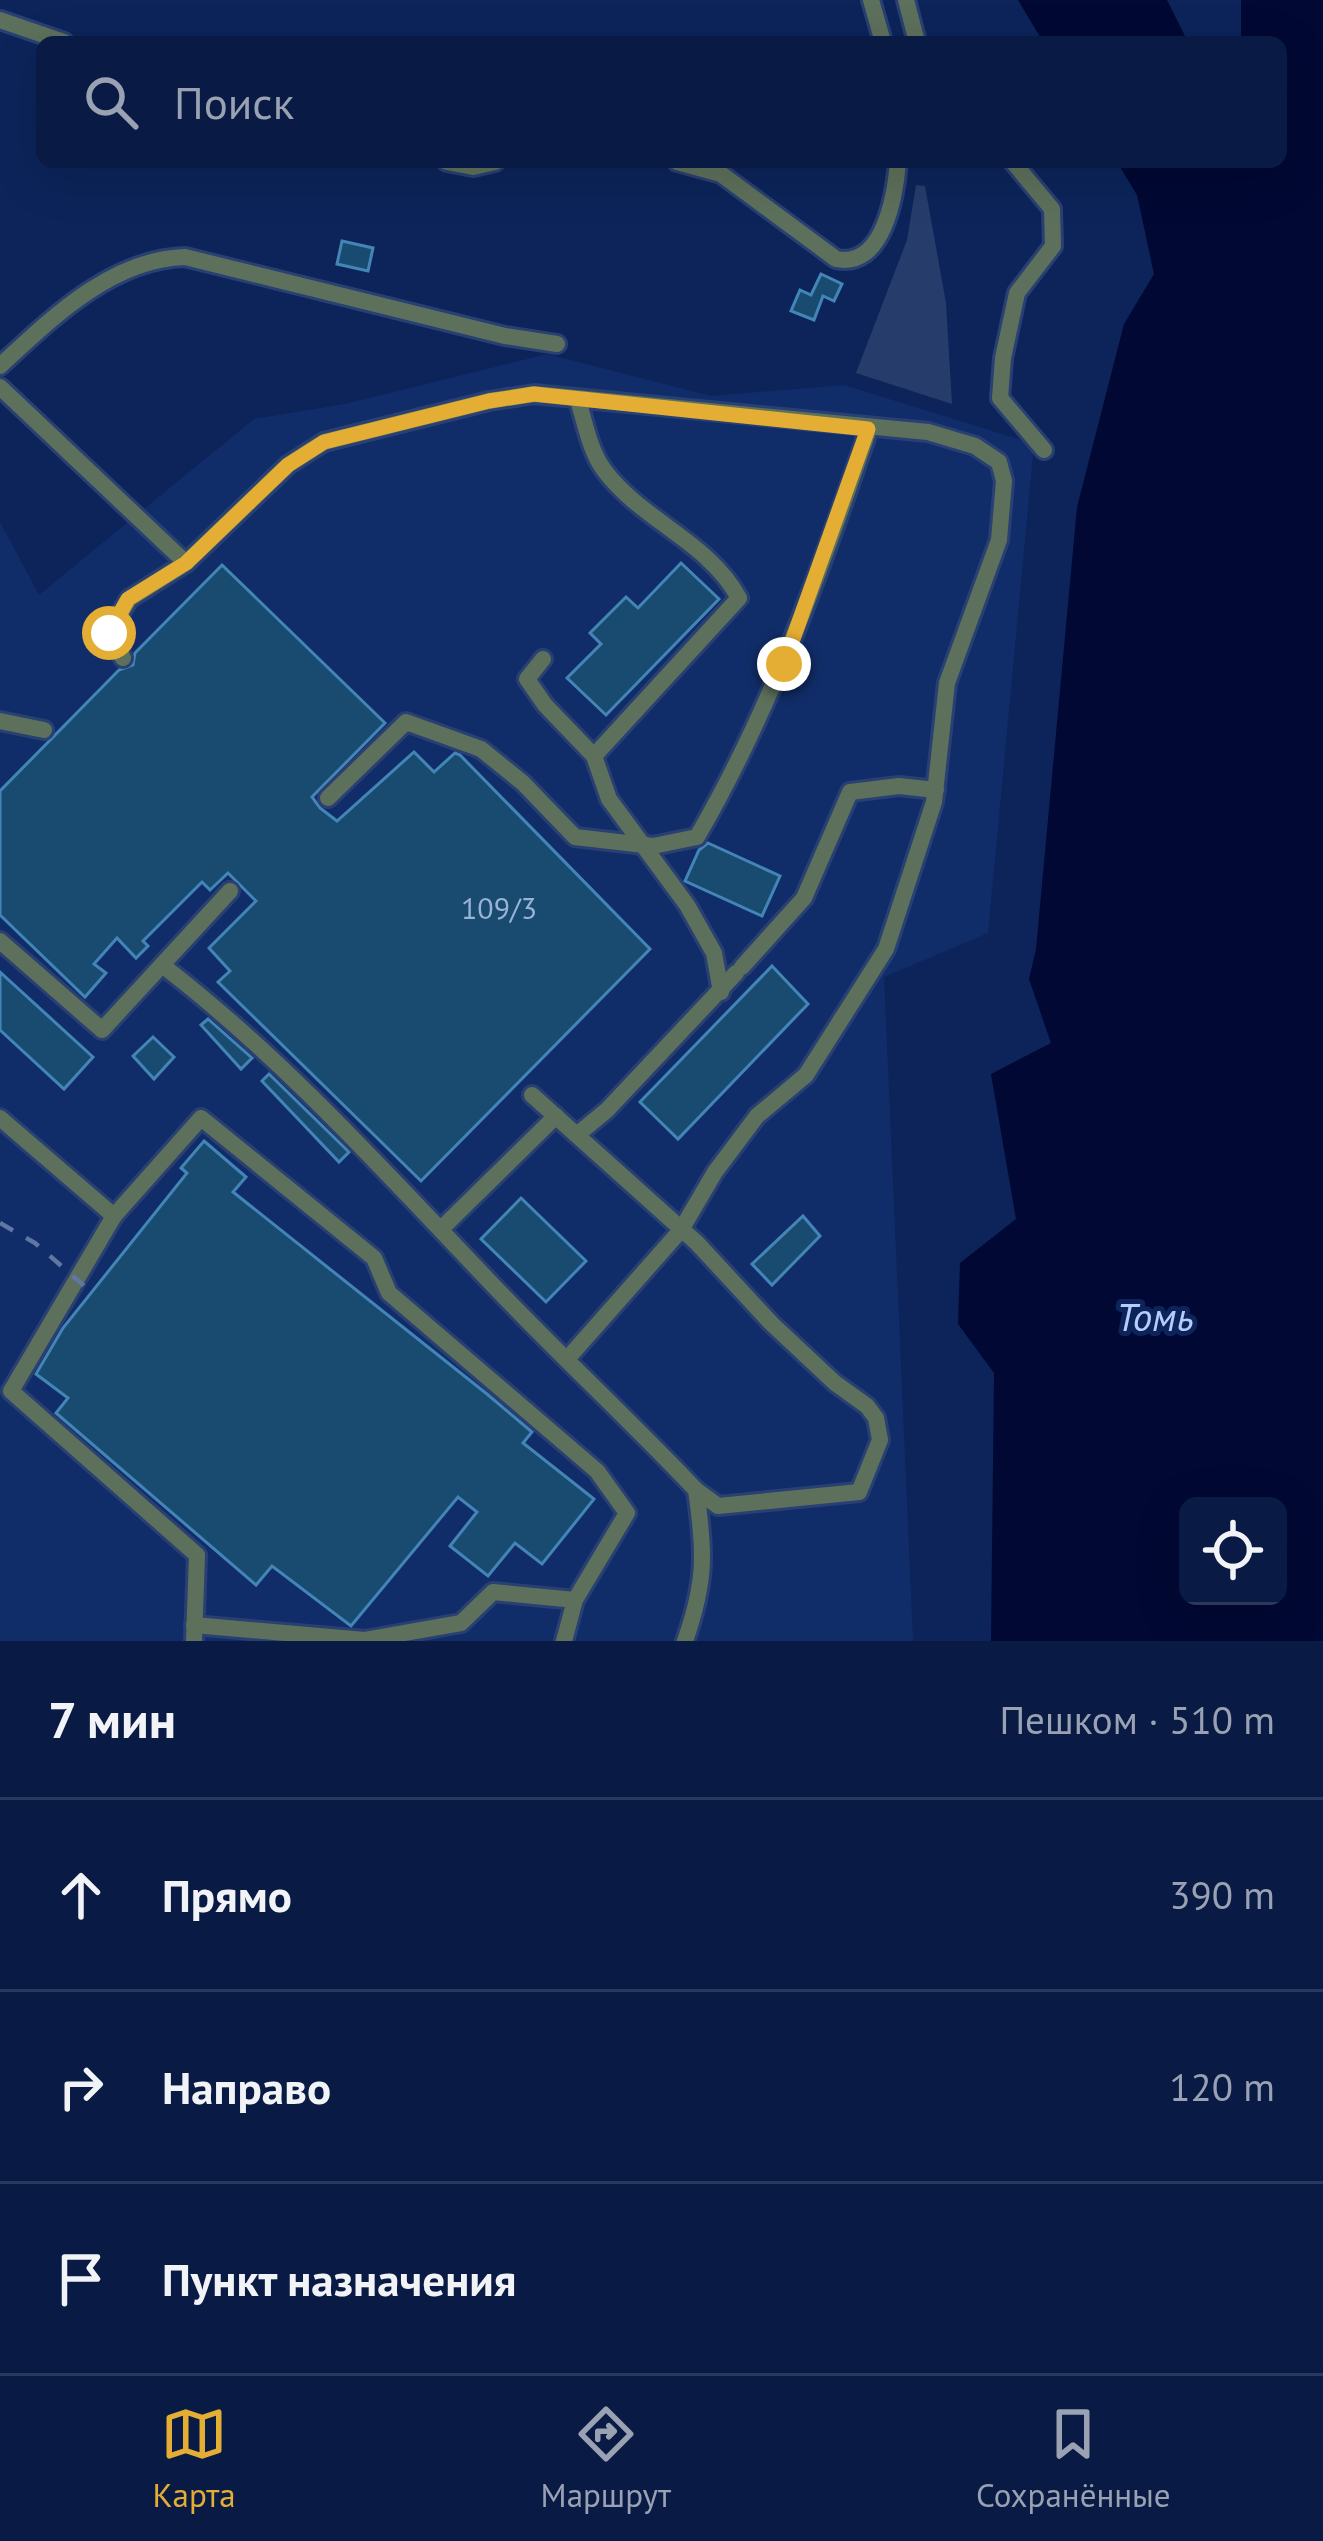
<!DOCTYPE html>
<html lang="ru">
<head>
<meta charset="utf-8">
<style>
  :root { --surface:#091b44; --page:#17284f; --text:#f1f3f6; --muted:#99a1b2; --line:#29395d; --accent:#e4ae35 }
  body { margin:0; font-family:"PT Sans",sans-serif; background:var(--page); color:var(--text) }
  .controls { position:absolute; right:36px; bottom:36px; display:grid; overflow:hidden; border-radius:18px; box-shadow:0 12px 48px #0002 }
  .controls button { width:108px; height:108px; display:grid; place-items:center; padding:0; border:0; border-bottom:3px solid var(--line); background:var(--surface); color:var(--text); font:60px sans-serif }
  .stop { position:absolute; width:36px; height:36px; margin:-27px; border:9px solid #e4ae35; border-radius:50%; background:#fff }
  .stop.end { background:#e4ae35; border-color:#fff; box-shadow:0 3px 12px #0008 }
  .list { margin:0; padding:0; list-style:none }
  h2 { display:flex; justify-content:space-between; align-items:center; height:156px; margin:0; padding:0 48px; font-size:51px }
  h2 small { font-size:39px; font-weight:400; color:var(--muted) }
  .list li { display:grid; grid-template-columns:78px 1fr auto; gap:36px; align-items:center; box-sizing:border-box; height:192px; padding:0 48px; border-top:3px solid var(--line) }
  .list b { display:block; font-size:45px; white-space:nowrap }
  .list em { font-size:39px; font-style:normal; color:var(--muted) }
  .icon { flex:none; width:66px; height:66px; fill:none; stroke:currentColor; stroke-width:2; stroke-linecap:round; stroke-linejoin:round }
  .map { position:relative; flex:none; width:1323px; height:1641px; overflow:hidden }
  .search { position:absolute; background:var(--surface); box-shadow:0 12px 48px #0002; left:36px; right:36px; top:36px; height:132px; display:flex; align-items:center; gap:30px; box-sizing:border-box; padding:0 42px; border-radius:18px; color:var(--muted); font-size:45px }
  .sheet { height:732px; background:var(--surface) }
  nav { display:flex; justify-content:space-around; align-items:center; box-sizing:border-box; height:168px; border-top:3px solid var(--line); background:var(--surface); font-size:33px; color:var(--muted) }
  nav a { display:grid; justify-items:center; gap:6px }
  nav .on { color:var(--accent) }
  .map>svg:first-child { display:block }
  .built { fill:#112d69 }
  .green { fill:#263d6c }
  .water { fill:#000833; fill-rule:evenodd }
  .building { fill:#184b6f; stroke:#4385b6; stroke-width:3 }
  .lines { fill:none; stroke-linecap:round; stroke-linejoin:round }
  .minor-casing { stroke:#294073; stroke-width:22 }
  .minor { stroke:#5d705b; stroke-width:16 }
  .rail { stroke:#6177a3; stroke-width:4.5; stroke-dasharray:15 15; stroke-linecap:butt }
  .route { stroke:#e4ae35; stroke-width:15 }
  .labels { text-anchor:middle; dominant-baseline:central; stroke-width:10; stroke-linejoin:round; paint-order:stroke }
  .number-label { font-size:30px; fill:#99b3d6 }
  .water-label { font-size:39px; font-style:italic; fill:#b5cdfc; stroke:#0c245a }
</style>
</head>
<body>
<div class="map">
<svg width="1323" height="1641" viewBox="0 0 1323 1641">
  <rect width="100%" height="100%" fill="#0c245a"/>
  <path class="built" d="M547,354L711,396L844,385L1034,444L988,933L884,977L913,1641H0V522L39,595L254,419L345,404Z"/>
  <path class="green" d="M916,185L925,186L946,303L952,404L856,373L907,240Z"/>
  <g class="water">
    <path d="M1018,0H1167L1188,42H1043Z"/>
    <path d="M1241,0H1323V1641H991L994,1373L958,1324L960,1263L1016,1219L991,1074L1051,1043L1029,979L1036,949L1077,507L1124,324L1154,274L1137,195L1117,162H1281V42H1241ZM1188,1506H1278V1596H1188Z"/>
  </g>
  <g class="building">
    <path d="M342,241L373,248L368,271L337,264Z"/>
    <path d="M821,274L842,284L834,301L823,296L814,320L791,311L800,290L811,295Z"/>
    <path d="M681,563L719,599L606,715L567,678L601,644L590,633L626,597L638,608Z"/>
    <path d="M222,565L385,723L312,797L320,808L337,821L414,752L434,772L455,753L460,755L650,949L421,1181L218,982L230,971L209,948L256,901L228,873L210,890L202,882L143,941L148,946L136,958L117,938L94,964L106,973L85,997L0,915V791L119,670L133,665L135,653Z"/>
    <path d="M708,843L780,876L762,916L685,881L699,850Z"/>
    <path d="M772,966L808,1004L678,1139L640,1102Z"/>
    <path d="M0,972L93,1057L64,1089L0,1030Z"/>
    <path d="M208,1019L252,1058L241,1069L201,1025Z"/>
    <path d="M153,1037L174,1057L154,1079L133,1056Z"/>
    <path d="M269,1074L349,1152L339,1162L262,1081Z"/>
    <path d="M204,1141L246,1177L233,1192L487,1394L532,1432L523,1443L594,1499L542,1564L515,1543L488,1576L450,1546L477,1512L458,1497L351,1626L272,1566L256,1585L56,1413L68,1398L36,1374L63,1328L187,1173L181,1168Z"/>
    <path d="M521,1198L586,1261L546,1302L481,1239Z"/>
    <path d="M803,1216L820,1236L772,1285L752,1264Z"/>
  </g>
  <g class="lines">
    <g class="minor-casing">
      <g id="minor">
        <path d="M871,0L883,42"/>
        <path d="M906,0L917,42"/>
        <path d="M0,20L64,42"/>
        <path d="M447,162L473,167L495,162"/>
        <path d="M677,162L721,174L836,259C883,269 895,197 898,162"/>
        <path d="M1013,162L1052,209L1053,246L1017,293L1003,358L1000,398L1044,450"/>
        <path d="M0,366C51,319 111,259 185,257L505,336L557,344"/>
        <path d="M0,387L186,563L288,465L324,442L489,401L534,394L928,432L975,446L999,462L1004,481L999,540L947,683L934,802L886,949L806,1075L757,1116L715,1172L681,1230L568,1358"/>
        <path d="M578,400C585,423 590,451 604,470C642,521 708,541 739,598L594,756"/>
        <path d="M123,658L109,633L129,599L186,563"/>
        <path d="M543,659L527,679L545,705L594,756L609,799L687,905L714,953L721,992"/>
        <path d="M0,721L44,730"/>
        <path d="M328,798L406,722L481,749L523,783L575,837L653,846L697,837C772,708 821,569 869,429"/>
        <path d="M0,941L102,1030L230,891"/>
        <path d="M162,965C283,1058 385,1172 490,1282C557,1353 629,1419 696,1490L718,1506L859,1492L880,1440L876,1418L867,1406L835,1383L771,1323L697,1243L532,1095"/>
        <path d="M742,967L804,898L850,792L899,786L936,790"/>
        <path d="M0,1118L114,1216L11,1391L197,1555L194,1641"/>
        <path d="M578,1134L607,1110L736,973"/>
        <path d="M114,1216L201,1118L374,1258L389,1293L597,1471L627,1513L575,1600L564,1641"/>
        <path d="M441,1229L556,1116"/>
        <path d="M194,1625L365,1640L461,1623L493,1592L575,1600"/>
        <path d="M685,1641C706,1581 705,1553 696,1490"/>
      </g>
    </g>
    <use href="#minor" class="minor"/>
    <path class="rail" d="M0,1223L35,1243L89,1290"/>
  </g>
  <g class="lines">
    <path class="route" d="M109,633L128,599L186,563L288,465L324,442L489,401L534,394L868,429L784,664"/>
  </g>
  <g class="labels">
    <g class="number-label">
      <text x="499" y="907">109/3</text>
    </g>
    <g class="water-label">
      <text x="1155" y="1316">Томь</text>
    </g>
  </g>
</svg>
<div class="controls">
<button><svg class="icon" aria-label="locate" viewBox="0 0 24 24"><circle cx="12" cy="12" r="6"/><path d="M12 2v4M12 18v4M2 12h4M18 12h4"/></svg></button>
</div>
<div class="stop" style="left:109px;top:633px"></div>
<div class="stop end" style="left:784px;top:664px"></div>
<div class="search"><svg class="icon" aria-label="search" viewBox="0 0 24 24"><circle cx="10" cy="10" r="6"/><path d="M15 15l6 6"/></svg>Поиск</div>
</div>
<section class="sheet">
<h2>7 мин<small>Пешком · 510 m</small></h2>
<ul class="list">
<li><svg class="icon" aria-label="ahead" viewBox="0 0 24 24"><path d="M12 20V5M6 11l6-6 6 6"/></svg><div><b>Прямо</b></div><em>390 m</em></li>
<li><svg class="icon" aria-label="right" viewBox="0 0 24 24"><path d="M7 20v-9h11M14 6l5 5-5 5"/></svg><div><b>Направо</b></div><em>120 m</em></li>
<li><svg class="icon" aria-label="arrive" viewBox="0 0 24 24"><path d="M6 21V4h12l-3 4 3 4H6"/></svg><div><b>Пункт назначения</b></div></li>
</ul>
</section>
<nav>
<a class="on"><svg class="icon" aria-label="map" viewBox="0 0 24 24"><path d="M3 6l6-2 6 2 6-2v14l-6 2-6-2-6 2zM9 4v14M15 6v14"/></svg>Карта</a>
<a><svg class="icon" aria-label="directions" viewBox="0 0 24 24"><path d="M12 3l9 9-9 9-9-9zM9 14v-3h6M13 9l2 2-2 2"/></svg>Маршрут</a>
<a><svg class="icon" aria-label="saved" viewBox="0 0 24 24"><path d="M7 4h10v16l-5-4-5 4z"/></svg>Сохранённые</a>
</nav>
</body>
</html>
